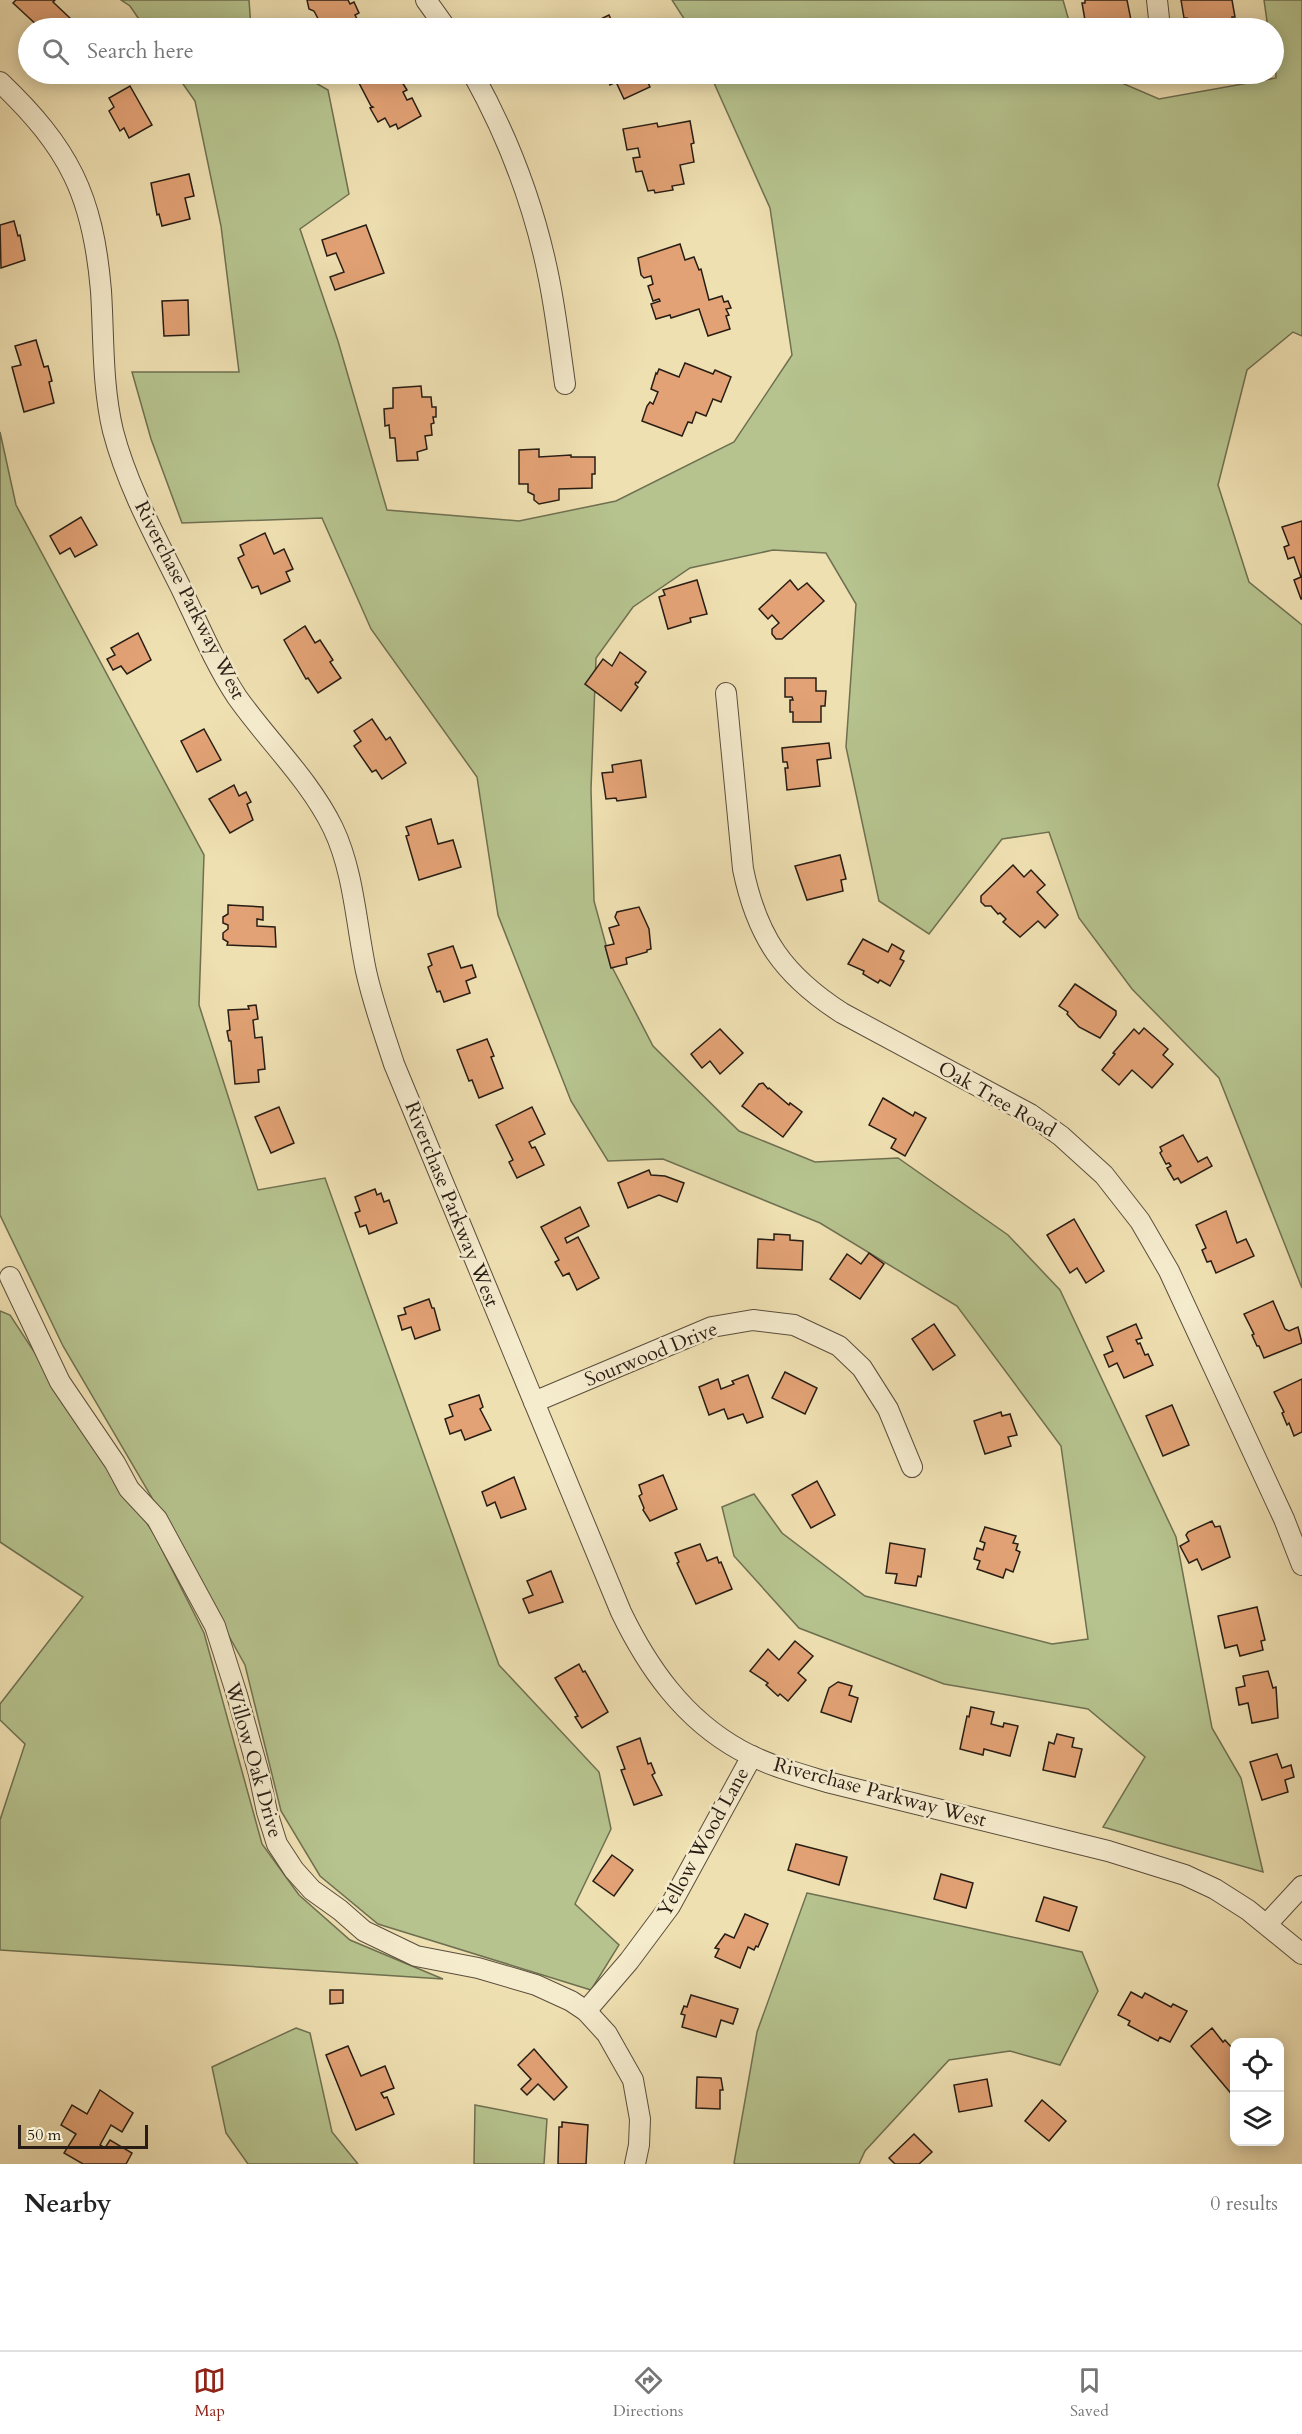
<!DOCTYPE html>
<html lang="en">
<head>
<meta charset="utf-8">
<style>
  :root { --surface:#fff; --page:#f2f2f2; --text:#222; --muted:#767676; --line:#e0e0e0; --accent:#8f2418 }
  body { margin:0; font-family:Cardo,serif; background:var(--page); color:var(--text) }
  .controls { position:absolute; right:18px; bottom:18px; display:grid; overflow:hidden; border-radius:12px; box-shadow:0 3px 15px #0003 }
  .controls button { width:54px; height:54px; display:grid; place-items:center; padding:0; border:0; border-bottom:2px solid var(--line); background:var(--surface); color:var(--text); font:30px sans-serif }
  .scale { position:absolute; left:18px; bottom:15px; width:130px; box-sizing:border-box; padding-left:6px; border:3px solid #281d14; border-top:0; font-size:16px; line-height:21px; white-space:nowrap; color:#281d14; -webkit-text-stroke:4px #f5ebcd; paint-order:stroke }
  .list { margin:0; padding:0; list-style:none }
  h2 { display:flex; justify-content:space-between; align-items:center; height:78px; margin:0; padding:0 24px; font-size:26px }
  h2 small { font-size:20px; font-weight:400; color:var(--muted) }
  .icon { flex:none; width:33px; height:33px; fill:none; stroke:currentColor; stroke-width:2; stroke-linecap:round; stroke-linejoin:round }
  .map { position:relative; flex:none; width:1302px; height:2164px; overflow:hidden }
  .search { position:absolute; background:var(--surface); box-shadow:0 3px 15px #0003; left:18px; right:18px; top:18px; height:66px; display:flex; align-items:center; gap:15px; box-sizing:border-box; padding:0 21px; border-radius:33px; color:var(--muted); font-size:22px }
  .sheet { height:186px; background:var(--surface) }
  nav { display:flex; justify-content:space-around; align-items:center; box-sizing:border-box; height:84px; border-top:2px solid var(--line); background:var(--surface); font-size:16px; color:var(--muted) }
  nav a { display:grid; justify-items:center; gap:3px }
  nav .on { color:var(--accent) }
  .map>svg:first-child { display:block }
  .green { fill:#b6c38e; stroke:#6f7051; stroke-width:1.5 }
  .building { fill:#e2a275; stroke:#281d14; stroke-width:1.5 }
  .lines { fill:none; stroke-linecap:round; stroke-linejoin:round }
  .minor-casing { stroke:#5a4e3c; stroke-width:22 }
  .minor { stroke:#f5ebcd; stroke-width:20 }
  .labels { text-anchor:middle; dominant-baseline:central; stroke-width:5; stroke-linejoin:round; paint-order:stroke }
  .street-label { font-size:20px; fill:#281d14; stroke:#f5ebcd }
</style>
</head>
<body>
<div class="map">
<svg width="1302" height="2164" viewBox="0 0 1302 2164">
  <rect width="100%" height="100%" fill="#efe0b2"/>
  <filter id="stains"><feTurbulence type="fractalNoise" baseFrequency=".00333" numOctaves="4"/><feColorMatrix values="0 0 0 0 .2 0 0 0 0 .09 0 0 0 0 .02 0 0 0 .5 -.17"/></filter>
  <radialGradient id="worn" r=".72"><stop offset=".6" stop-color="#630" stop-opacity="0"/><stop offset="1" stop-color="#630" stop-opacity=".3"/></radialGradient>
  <g class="green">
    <path d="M121,0H249L251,28H145L130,6Z"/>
    <path d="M672,0H1063L1071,28H690Z"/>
    <path d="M1264,0H1302V336L1293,332L1247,370L1218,485L1249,582L1302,625V1288L1219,1078L1132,989L1079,918L1049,832L1002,839L929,934L879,901L846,747L856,604L826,553L773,550L690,568L633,607L596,658L591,789L594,901L612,967L653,1046L739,1131L815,1162L898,1158L1008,1235L1060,1290L1176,1537L1212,1728L1241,1778L1263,1872L1103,1827L1145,1757L1088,1709L944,1684L799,1628L734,1556L722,1507L754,1494L782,1533L865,1596L1052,1644L1088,1639L1061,1446L957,1306L820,1223L663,1159L608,1161L571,1101L498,915L477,777L371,629L322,518L182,523L151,439L132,372H239L221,226L195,101L176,74H300L328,90L349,194L300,229L338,341L387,510L519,521L616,501L734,442L792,355L770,208L710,74H1101L1159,99L1276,78L1274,28H1268Z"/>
    <path d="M0,432L16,505L204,855L199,1005L258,1190L325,1178L499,1665L599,1772L611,1829L575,1904L619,1945L591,1990L378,1924L320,1876L281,1811L245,1665L151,1496L63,1346L0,1215Z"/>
    <path d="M0,1311L10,1315L154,1534L204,1633L262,1844L299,1895L350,1940L443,1979L0,1950V1820L25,1744L0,1720V1704L83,1597L0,1542Z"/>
    <path d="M807,1893L1082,1952L1098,1991L1060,2065L1010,2051L949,2060L865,2151L859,2164H736L734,2163L757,2032Z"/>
    <path d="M296,2028L310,2033L332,2132L358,2164H248L226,2133L212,2067Z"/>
    <path d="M475,2105L547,2119L544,2164H474Z"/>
  </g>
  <g class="building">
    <path d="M16,0H55L53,2L71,19L63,28H40L13,3Z"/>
    <path d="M307,0H348L350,4L354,2L359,13L355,15L361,26L355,28H323L314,11L309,9Z"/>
    <path d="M1085,0H1127L1131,20L1086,26L1082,3H1085Z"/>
    <path d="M1181,0H1232L1235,17H1232L1233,28H1185L1184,23L1188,22L1187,18H1184Z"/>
    <path d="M609,15L615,28H582Z"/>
    <path d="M376,74H389L393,81L399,77L407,90L403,92L407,100L412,98L421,116L398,129L396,124L390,127L385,118L378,122L370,108L373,107L371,106L359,83Z"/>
    <path d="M599,74H649L645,76L650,87L624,99L616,82L610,85L606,76L601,78Z"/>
    <path d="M130,86L152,125L129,138L124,128L120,131L109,111L114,107L109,98Z"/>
    <path d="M690,121L694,143L691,144L694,162L680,165L684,184L672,186L673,190L655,193L654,190L648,191L642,171L636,172L633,158L640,157L638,148L627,150L623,129L657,123L658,127Z"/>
    <path d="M189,174L194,196L185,198L190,219L162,226L159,214L157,215L151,183Z"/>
    <path d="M14,221L18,236L20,235L25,260L1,268L0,225Z"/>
    <path d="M366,225L384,273L335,290L330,277L344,272L336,253L327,256L322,240Z"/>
    <path d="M680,244L685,260L694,257L699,270L701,269L709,300L722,296L724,302L728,301L731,308L726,309L729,315L726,316L730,329L708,336L699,309L671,318L670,315L656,319L651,304L660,301L659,299L653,301L648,286L653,284L651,276L644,278L641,275L638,258Z"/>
    <path d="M188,300L189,335L164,336L162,301Z"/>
    <path d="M36,340L44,367L48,366L52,381L49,382L54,403L24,412L12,367L21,365L15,346Z"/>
    <path d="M685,363L713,374L715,370L731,377L721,402L713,399L706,416L696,412L692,423L688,422L682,436L642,421L647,406L650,402L653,404L658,392L651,389L656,373L657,374L659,369L679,377Z"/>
    <path d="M421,386L422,397H431L432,407H436V417H433L434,423L431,424L432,435L425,436L427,449L417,452L418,460L397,461L395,438H390L389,425L385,426L384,409L393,408V388Z"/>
    <path d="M539,449V457L571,455V457H595V474H592V488L559,489V500L539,504L534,500V495L528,492V484H519V450Z"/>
    <path d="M81,517L97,545L75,557L70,548L60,554L50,536Z"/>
    <path d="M1302,521V599H1301L1294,580L1301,577L1294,557L1288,559L1284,547L1289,545L1282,527Z"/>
    <path d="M265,533L274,554L284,549L293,569L286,572L290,581L261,594L258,586L252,588L238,558L244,555L240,545Z"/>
    <path d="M697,580L707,614L690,618L691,622L668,629L659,597L665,595L663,590Z"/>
    <path d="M790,580L798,590L807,583L824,601L782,639H776L772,634V629L779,623L772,615L768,619L759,609Z"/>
    <path d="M305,626L315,643L320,640L333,660L330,662L341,678L318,693L308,678L306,679L284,640Z"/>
    <path d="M138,633L151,660L127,674L121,666L113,670L107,659L115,655L111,648Z"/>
    <path d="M620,652L646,672L638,683L636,682L635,684L638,687L621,711L585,684L603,659L612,666Z"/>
    <path d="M785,678H816V691H826L825,706H821V722H793V712H790V700H793L792,697H785Z"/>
    <path d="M372,719L386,740L390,737L406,763L382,779L376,770L372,772L354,746L361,741L354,731Z"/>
    <path d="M204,729L221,760L197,772L181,741Z"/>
    <path d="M829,743L831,758L817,760L820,786L787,790L785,768H788L787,762H783L782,748Z"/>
    <path d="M641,760L646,797L617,801L616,798L606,799L602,773L613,772L612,765Z"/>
    <path d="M234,785L239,796L246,792L251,802L247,804L253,820L230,833L209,799Z"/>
    <path d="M431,819L438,844L453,840L461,867L419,880L406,836L409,835L406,827Z"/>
    <path d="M840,855L846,879L841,880L843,891L807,900L795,866Z"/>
    <path d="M1013,865L1024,877L1031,870L1045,885L1037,892L1058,915L1045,928L1038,921L1020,937L1003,922L1006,919L1000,913L998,914L991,906H985L981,902V896Z"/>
    <path d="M228,905L263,907V920L257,919V926L275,927L276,947L227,945L228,942L223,939V933L228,929V925L223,923V917L228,914Z"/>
    <path d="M639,907L649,929L651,949L647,950V952L626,958L627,964L611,968L605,946L614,944L609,928L619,925L615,917L617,912Z"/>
    <path d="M863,939L888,952L892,944L904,951L900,959L904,961L890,986L880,980L878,983L863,974L864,971L848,964Z"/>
    <path d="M453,946L461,968L472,965L476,977L466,981L470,993L444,1002L440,991L437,992L428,967L432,965L428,954Z"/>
    <path d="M1075,984L1116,1011V1015L1100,1038L1079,1027L1067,1014L1068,1012L1059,1006Z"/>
    <path d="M256,1005L258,1019L253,1020L255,1038L262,1037L265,1069L258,1070L259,1082L235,1084L231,1041H229L227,1031L230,1030L228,1010L249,1009L248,1006Z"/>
    <path d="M1144,1028L1168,1049L1163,1055L1173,1064L1152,1088L1132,1070L1119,1085L1102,1070L1115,1054L1113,1053L1134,1029L1139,1034Z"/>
    <path d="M720,1029L743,1053L720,1074L710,1061L702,1068L691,1054Z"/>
    <path d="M487,1039L494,1056L491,1057L503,1088L479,1098L472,1080L469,1081L457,1050Z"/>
    <path d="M763,1083L768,1089L769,1088L789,1105L790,1103L802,1112L783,1137L742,1106L759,1084Z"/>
    <path d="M883,1098L913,1116L915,1112L926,1118L905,1156L891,1148L896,1139L869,1125Z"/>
    <path d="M279,1107L294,1143L271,1153L255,1117Z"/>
    <path d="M532,1107L545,1134L529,1142L532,1148L535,1147L544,1165L517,1178L509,1162L513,1160L496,1125Z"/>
    <path d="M1183,1135L1198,1162L1207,1157L1212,1166L1181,1183L1178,1178L1174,1180L1167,1168L1171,1166L1169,1163L1166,1164L1160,1153L1162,1151L1160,1147Z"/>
    <path d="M649,1170L651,1175L665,1176L684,1183L677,1202L659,1195L628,1208L618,1183Z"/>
    <path d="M375,1189L377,1195L381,1193L384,1202L389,1200L397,1223L369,1234L366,1225L360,1227L355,1213L360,1211L355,1197Z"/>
    <path d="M580,1207L589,1226L565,1238L567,1243L578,1237L599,1278L577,1290L569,1273L563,1276L555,1262L559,1260L541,1227Z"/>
    <path d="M1226,1211L1237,1243L1246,1239L1254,1256L1216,1273L1211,1261L1207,1262L1202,1250L1206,1248L1196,1225Z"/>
    <path d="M1074,1219L1104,1271L1086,1283L1077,1268L1070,1273L1047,1235Z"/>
    <path d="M774,1234L790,1235V1240L803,1241L802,1270L757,1268L758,1239L774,1240Z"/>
    <path d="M869,1253L884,1264L860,1299L830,1279L847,1254L861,1264Z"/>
    <path d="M429,1299L432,1308H434L440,1330L415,1339L411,1327L402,1330L398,1316L406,1314L404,1308Z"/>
    <path d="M1273,1301L1285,1329L1289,1331L1298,1327L1302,1343L1264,1358L1259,1346H1257L1252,1335L1254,1334L1244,1314Z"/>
    <path d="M934,1324L955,1355L933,1370L912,1339Z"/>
    <path d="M1136,1324L1142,1338L1136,1340L1138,1344L1140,1343L1145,1355L1148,1354L1153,1365L1124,1378L1117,1363L1109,1367L1104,1355L1113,1351L1107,1337Z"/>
    <path d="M785,1372L817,1388L805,1414L772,1398Z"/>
    <path d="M748,1375L763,1417L747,1423L743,1414L728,1419L724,1409L709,1415L699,1387L718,1379L721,1389L734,1384L732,1381Z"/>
    <path d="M1302,1379V1432L1294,1436L1289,1423L1287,1425L1282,1413L1284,1412L1274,1392Z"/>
    <path d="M479,1395L483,1407L480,1409L491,1430L465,1440L461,1430L450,1434L445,1419L453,1416L449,1405Z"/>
    <path d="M1172,1405L1189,1445L1163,1456L1146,1416Z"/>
    <path d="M1001,1412L1002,1416L1010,1414L1017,1435L1008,1437L1011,1446L985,1454L974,1421Z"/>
    <path d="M663,1475L677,1509L650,1521L643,1510L644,1508L639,1496L642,1494L639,1485Z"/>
    <path d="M514,1477L526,1509L501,1518L495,1502L487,1506L482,1492Z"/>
    <path d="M817,1481L835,1515L811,1528L792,1495Z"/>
    <path d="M1212,1521L1215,1527L1220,1526L1230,1557L1202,1570L1197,1559L1189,1563L1180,1546L1189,1541L1186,1535L1188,1532Z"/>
    <path d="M985,1527L1016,1536L1013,1543L1018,1544L1016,1550L1020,1552L1013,1572L1006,1569L1003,1578L977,1569L980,1561L974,1559L977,1548L983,1550L985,1543L980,1541Z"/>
    <path d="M890,1543L925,1549L921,1577L918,1576L916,1586L895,1583L897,1574L886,1573Z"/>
    <path d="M700,1544L707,1561L717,1557L719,1563L721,1562L732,1589L696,1604L677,1563L679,1562L675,1553Z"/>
    <path d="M551,1571L563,1602L529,1613L523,1599L533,1595L527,1581Z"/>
    <path d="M1257,1607L1265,1640L1261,1641L1263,1650L1240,1656L1237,1645L1225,1648L1218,1616Z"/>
    <path d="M795,1641L813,1656L798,1673L806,1680L788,1701L780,1694L778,1696L766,1685L768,1683L750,1671L768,1649L779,1660Z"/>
    <path d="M579,1664L583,1672L585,1671L608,1712L582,1728L575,1717L578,1716L555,1678Z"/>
    <path d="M1268,1671L1273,1688L1276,1687L1278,1718L1252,1723L1248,1703L1239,1705L1236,1688L1245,1686L1243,1676Z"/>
    <path d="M838,1682L852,1686L849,1695L858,1698L851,1722L821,1712L829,1688Z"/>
    <path d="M971,1707L994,1712L991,1724L1003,1727L1004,1723L1018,1726L1010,1756L984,1749L983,1755L960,1749L967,1716L969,1717Z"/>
    <path d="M1057,1734L1074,1738L1072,1747L1082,1749L1075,1777L1043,1770L1049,1742L1054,1744Z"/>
    <path d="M640,1738L648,1764L651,1763L655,1773L652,1775L662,1795L634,1805L621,1770L625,1769L617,1747Z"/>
    <path d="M1277,1754L1282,1768L1291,1765L1294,1777L1285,1780L1288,1792L1262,1800L1250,1762Z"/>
    <path d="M796,1844L847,1857L839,1885L788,1870Z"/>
    <path d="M612,1855L633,1870L614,1896L593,1881Z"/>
    <path d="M941,1874L973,1883L966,1908L934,1899Z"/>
    <path d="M1044,1897L1077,1907L1069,1931L1036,1921Z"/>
    <path d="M745,1914L768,1924L758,1947L756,1946L754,1950L748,1947L740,1968L715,1957L719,1949L715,1948L725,1934L734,1938Z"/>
    <path d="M330,1990H343V2003L330,2004Z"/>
    <path d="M1131,1992L1142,1998L1145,1993L1171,2007L1173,2004L1187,2011L1170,2042L1160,2037L1158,2041L1128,2025L1130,2021L1118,2015Z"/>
    <path d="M691,1995L738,2009L733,2024L721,2020L716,2037L682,2027L685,2015L681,2014L684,2006L687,2007Z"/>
    <path d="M1212,2028L1223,2042L1225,2040L1233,2049L1231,2051L1234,2055V2097L1191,2046Z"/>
    <path d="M348,2046L361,2076L385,2066L394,2088L381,2093L384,2098L387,2097L394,2114L356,2130L326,2055Z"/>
    <path d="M534,2049L567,2087L554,2100L538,2084L527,2095L521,2089L531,2079L518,2065Z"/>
    <path d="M697,2077L721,2078L723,2090H720V2109L696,2108Z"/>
    <path d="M987,2079L992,2106L959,2112L954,2085Z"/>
    <path d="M100,2090L133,2113L122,2132L111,2125L100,2145L105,2148L110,2140L132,2153L126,2164H83L64,2153L76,2134L61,2125L72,2105L87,2114Z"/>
    <path d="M1042,2100L1066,2121L1049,2141L1025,2121Z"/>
    <path d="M562,2122L588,2125L586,2164H558L559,2127H562Z"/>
    <path d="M914,2134L932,2152L919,2164H895L889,2158Z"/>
  </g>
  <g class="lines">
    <g class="minor-casing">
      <g id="minor">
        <path d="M426,0L446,28"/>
        <path d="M1157,0L1160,28"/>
        <path d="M473,74C508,137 535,208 549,279C556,314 560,349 565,384"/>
        <path d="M0,82C69,148 93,195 101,291C104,338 102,385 113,431C127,485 155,536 180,586C198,623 214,662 237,697C268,741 309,779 333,828C354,872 356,924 366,971C373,1003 384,1033 394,1064L621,1612C648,1668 684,1719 740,1750C767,1765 797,1773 827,1782L1108,1851L1185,1875L1215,1889L1248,1910L1302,1954"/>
        <path d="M726,693L743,869C757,937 783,975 842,1013L1030,1114L1061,1136L1104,1175L1140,1221L1169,1271L1284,1519L1302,1565"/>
        <path d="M10,1277L60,1382L115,1463L129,1489L157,1519L215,1626L237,1695L259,1774L267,1812L277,1844L294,1870L312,1890L340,1910L364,1931L416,1956L478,1968L536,1985L571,2001L586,2011L607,2034L633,2080L640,2119L639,2145L635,2164"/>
        <path d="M534,1402L712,1327L753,1320L794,1325L839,1346L862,1368L888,1409L912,1467"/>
        <path d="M1267,1924L1302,1886"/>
        <path d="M586,2011L629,1961L670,1906L752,1756"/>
      </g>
    </g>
    <use href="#minor" class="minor"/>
  </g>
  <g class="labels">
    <g class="street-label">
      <text transform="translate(190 600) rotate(63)">Riverchase Parkway West</text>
      <text transform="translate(997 1099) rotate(30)">Oak Tree Road</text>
      <text transform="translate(452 1204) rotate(68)">Riverchase Parkway West</text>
      <text transform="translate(651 1354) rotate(-22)">Sourwood Drive</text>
      <text transform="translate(254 1760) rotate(74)">Willow Oak Drive</text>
      <text transform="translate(880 1792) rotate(15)">Riverchase Parkway West</text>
      <text transform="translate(703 1842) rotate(-61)">Yellow Wood Lane</text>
    </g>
  </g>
  <rect width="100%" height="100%" filter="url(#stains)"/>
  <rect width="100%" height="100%" fill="url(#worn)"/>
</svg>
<div class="controls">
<button><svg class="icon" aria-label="locate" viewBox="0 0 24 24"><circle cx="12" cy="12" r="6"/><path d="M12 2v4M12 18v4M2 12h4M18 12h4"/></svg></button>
<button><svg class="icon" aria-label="layers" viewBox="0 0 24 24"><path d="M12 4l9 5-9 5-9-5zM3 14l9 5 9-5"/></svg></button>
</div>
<div class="scale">50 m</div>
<div class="search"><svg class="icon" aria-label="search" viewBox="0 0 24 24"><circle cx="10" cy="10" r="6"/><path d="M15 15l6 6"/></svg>Search here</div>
</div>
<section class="sheet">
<h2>Nearby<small>0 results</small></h2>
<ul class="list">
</ul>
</section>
<nav>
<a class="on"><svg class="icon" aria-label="map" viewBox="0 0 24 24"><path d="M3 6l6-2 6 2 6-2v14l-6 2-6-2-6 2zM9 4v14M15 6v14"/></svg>Map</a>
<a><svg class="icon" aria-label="directions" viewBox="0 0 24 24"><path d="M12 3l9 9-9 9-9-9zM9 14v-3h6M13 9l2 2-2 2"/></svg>Directions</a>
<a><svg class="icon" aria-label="saved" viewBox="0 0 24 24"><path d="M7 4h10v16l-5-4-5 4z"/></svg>Saved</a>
</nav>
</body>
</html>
